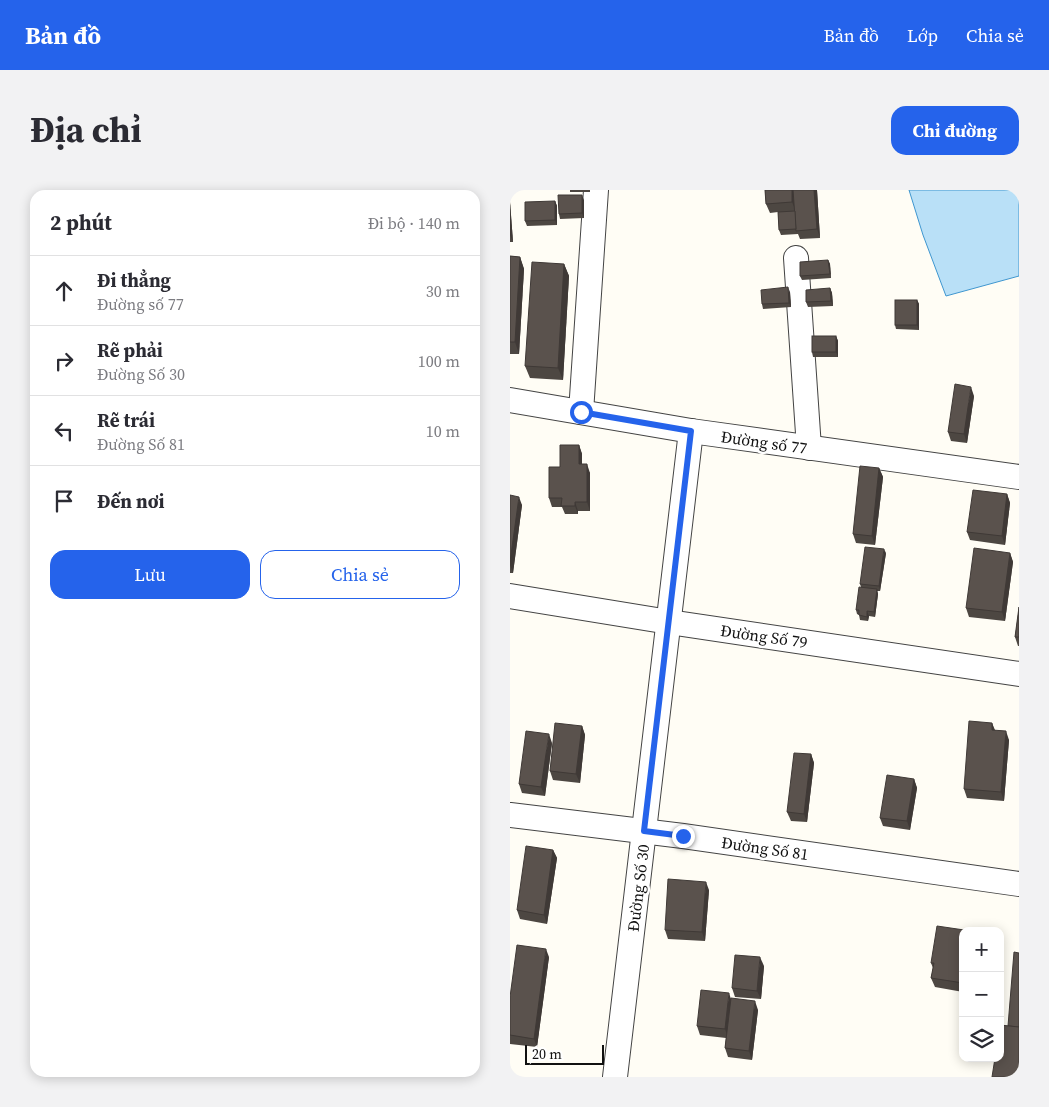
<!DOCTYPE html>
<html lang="vi">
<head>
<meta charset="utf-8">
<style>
  :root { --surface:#fff; --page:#f2f2f3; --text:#2b2b33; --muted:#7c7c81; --line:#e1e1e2; --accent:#2563eb }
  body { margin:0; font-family:"Source Serif 4",serif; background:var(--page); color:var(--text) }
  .controls { position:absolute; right:15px; bottom:15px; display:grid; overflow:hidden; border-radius:10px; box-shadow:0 2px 12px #0003 }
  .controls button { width:45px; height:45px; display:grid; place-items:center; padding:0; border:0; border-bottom:1px solid var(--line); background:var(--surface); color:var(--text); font:25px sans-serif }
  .scale { position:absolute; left:15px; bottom:12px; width:79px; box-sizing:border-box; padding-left:5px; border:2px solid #111; border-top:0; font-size:14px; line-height:18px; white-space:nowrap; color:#111; -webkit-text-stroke:4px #fff; paint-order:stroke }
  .stop { position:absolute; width:15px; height:15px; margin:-11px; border:4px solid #2563eb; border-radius:50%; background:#fff }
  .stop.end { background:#2563eb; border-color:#fff; box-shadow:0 1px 5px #0008 }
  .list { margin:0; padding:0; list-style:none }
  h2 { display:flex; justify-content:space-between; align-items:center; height:65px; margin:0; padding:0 20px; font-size:21px }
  h2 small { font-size:16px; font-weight:400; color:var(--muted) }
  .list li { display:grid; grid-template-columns:32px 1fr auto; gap:15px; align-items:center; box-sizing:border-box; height:70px; padding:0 20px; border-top:1px solid var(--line) }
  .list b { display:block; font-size:19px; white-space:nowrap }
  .list p { margin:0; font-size:16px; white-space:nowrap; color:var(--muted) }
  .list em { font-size:16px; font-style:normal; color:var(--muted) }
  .actions { display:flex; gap:10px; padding:15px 20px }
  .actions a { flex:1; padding:11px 0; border:1px solid var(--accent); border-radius:15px; text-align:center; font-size:18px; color:var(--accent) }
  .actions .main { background:var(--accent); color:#fff }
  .icon { flex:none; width:28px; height:28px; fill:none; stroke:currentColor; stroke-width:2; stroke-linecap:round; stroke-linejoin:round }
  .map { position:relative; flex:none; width:509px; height:887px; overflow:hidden; border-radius:15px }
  header { display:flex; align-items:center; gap:30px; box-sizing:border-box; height:70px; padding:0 25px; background:var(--accent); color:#fff }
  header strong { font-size:24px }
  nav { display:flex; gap:28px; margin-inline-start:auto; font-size:18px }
  .intro { display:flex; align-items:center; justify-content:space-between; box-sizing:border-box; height:120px; padding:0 30px }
  h1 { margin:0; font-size:35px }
  .button { padding:12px 22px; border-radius:15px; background:var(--accent); color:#fff; font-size:18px; font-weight:700 }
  main { display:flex; gap:30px; padding:0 30px }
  aside { flex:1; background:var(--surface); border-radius:15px; box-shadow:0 2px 12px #0003 }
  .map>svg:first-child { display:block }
  .water { fill:#b9e0f7; stroke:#3f96cf }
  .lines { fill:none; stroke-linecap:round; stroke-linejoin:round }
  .street-casing { stroke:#444; stroke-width:26 }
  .street { stroke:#fff; stroke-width:24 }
  .wall { fill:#4d4742 }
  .shaded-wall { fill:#3f3936 }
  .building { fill:#5a524d; stroke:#3f3936 }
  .route { stroke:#2563eb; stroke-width:6 }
  .labels { text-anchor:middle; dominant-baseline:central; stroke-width:5; stroke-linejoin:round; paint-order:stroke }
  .street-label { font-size:16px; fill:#111; stroke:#fff }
</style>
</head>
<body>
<header>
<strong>Bản đồ</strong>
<nav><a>Bản đồ</a><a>Lớp</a><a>Chia sẻ</a></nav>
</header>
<div class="intro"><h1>Địa chỉ</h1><a class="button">Chỉ đường</a></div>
<main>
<aside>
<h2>2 phút<small>Đi bộ · 140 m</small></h2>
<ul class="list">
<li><svg class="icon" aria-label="ahead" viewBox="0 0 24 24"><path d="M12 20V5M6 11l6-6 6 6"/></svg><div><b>Đi thẳng</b><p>Đường số 77</p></div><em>30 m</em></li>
<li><svg class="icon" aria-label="right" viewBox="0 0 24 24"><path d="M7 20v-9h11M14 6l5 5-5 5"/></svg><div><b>Rẽ phải</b><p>Đường Số 30</p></div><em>100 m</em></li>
<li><svg class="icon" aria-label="left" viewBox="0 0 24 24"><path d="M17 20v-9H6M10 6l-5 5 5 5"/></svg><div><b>Rẽ trái</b><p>Đường Số 81</p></div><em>10 m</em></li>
<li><svg class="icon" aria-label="arrive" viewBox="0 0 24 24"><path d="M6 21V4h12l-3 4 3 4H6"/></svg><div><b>Đến nơi</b></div></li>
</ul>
<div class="actions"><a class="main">Lưu</a><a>Chia sẻ</a></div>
</aside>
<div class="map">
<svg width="509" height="887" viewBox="0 0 509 887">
  <rect width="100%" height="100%" fill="#fffdf5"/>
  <path class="water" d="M399,0H509V86L436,106L413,45Z"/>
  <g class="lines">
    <g class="street-casing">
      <g id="street">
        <path d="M286,68L299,258"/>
        <path d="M0,210L181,241L509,287"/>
        <path d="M71,222L86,0"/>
        <path d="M0,406L159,432L509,484"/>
        <path d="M0,625L173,646L509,694"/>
        <path d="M105,887L181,241"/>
      </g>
    </g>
    <use href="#street" class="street"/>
  </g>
  <g class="wall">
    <rect x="60" y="0" width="20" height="2"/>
    <path d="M255,0H307L310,48L290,49L288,44L271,45L269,40L268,22L260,23L256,14Z"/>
    <path d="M74,10V28L50,29L49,24Z"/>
    <path d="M45,11L47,16V35L17,36L15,31Z"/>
    <path d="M0,12L3,52H0Z"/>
    <path d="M0,66L10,67L14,79L9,164H0Z"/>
    <path d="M318,70L320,74L321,88L292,90L290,86Z"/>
    <path d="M54,74L59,86L53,190L20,188L15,176Z"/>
    <path d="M320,98L322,103L323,116L298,117L296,112Z"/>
    <path d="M280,102L281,117L253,119L252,114Z"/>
    <path d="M407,110L409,114V140L386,139L385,135Z"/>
    <path d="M326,146L328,151V167H303L302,162Z"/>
    <path d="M464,206L457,253L441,251L438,242Z"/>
    <path d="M69,255L72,264V274L80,283V321H68V324H55L52,317H42L39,308L50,277Z"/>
    <path d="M369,278L373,287L365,355L346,353L343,344Z"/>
    <path d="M497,304L500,313L495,355L460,350L457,342Z"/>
    <path d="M0,305L12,315L3,383H0Z"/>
    <path d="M376,363L370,401H367L368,404L365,427L359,426L358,431L350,430L349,425L347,424L346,420L351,397L350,394Z"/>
    <path d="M500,363L503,372L495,431L459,427L456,418Z"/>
    <path d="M509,417V456H508L505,447Z"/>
    <path d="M482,533L485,540L499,550L494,611L457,608L454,599Z"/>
    <path d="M72,536L75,545L70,593L43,590L40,581Z"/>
    <path d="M42,553L35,606L12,603L9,594Z"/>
    <path d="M301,564L304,573L297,632L281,631L277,622Z"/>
    <path d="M404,589L407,598L400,640L373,636L370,628Z"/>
    <path d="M43,660L47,668L37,734L10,729L7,720Z"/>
    <path d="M199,700L195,751L158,749L155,740Z"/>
    <path d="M453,741V802L425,797L421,788L423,778L421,773Z"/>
    <path d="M39,767L27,857L0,854V807Z"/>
    <path d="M254,776L251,809L225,807L222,798Z"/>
    <path d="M221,810L248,820L242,870L218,867L215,858L216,848L190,845L187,836Z"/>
  </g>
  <g class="shaded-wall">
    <path d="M282,0H284L286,21L282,12Z"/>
    <path d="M304,0H307L310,48L307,39Z"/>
    <path d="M72,5L74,10V28L72,23Z"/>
    <path d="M45,11L47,16V35L45,30Z"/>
    <path d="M0,12L3,52L0,45Z"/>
    <path d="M10,67L14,79L9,164L5,152Z"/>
    <path d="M318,70L320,74L321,88L320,84Z"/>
    <path d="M54,74L59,86L53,190L48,178Z"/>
    <path d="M278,97L280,102L281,117L279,113Z"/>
    <path d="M320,98L322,103L323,116L321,111Z"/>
    <path d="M407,110L409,114V140L407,135Z"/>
    <path d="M326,146L328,151V167L326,162Z"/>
    <path d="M461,197L464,206L457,253L454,244Z"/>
    <path d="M69,255L72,264V283L69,274Z"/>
    <path d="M77,274L80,283V321L77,312Z"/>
    <path d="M369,278L373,287L365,355L362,346Z"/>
    <path d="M497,304L500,313L495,355L492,346Z"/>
    <path d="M9,307L12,315L3,383L0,375V372Z"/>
    <path d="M65,312L68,321V324L65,316Z"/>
    <path d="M374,359L376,363L370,401L369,396Z"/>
    <path d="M500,363L503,372L495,431L492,422Z"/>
    <path d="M367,399L368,404L365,427L364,422Z"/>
    <path d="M357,421L359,426L358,431L357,427Z"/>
    <path d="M482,533L485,542L482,540Z"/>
    <path d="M72,536L75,545L70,593L66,584Z"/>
    <path d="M496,541L499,550L494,611L491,602Z"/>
    <path d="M39,544L42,553L35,606L31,597Z"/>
    <path d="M301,564L304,573L297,632L294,624Z"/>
    <path d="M404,589L407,598L400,640L397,631Z"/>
    <path d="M43,660L47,668L37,734L34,725Z"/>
    <path d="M196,692L199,700L195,751L192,742Z"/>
    <path d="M36,759L39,767L27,857L24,849Z"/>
    <path d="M250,767L254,776L251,809L247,801Z"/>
    <path d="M219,803L222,812L218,848L215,839Z"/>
    <path d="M245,811L248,820L242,870L239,861Z"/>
  </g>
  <g class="building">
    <path d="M255,0H282V12L256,14Z"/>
    <path d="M283,0H304L307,39L286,41Z"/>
    <path d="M48,5H72V23L49,24Z"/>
    <path d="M45,11V30L15,31V12Z"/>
    <path d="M285,21L286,39L269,40L268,22Z"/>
    <path d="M0,66L10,67L5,152H0Z"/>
    <path d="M318,70L320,84L290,86V72Z"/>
    <path d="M22,72L54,74L48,178L15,176Z"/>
    <path d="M278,97L279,113L252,114L251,100Z"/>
    <path d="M320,98L321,111L296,112V100Z"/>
    <rect x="385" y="110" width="22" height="25"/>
    <rect x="302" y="146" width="24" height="16"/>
    <path d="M445,194L461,197L454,244L438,242Z"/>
    <path d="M50,255H69V274H77V312H65V316H51L52,308H39V277H50Z"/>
    <path d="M350,276L369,278L362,346L343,344Z"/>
    <path d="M463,300L497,304L492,346L457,342Z"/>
    <path d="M0,305L9,307L0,372Z"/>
    <path d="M355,357L374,359L369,396L350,394Z"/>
    <path d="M464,358L500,363L492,422L456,418Z"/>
    <path d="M349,397L367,399L364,422L357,421V427L349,425V420H346Z"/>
    <path d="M509,417V447H505Z"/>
    <path d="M459,531L482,533V540L496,541L491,602L454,599Z"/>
    <path d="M45,533L72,536L66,584L40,581Z"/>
    <path d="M16,541L39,544L31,597L9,594Z"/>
    <path d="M284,563L301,564L294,624L277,622Z"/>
    <path d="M377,585L404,589L397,631L370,628Z"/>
    <path d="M16,656L43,660L34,725L7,720Z"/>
    <path d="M158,689L196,692L192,742L155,740Z"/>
    <path d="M427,736L461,741H453V793L421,788L424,773H421Z"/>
    <path d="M7,755L36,759L24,849L0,845V807Z"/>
    <path d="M504,762L509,763V837L498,836Z"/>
    <path d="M225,765L250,767L247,801L222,798Z"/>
    <path d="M191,800L219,803L215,839L187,836Z"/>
    <path d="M221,808L245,811L239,861L215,858Z"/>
    <path d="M490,835L509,837V887H482L485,868H490Z"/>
  </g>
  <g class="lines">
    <path class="route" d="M71,222L181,241L134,641L173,646"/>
  </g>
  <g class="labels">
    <g class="street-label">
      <text transform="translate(254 252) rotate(8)">Đường số 77</text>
      <text transform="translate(254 446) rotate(8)">Đường Số 79</text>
      <text transform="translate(255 658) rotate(8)">Đường Số 81</text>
      <text transform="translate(128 698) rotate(-83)">Đường Số 30</text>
    </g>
  </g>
</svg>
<div class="controls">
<button>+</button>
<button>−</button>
<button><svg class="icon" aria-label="layers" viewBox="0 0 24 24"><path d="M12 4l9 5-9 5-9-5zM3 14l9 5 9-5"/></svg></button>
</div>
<div class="scale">20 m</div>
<div class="stop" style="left:71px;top:222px"></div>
<div class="stop end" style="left:173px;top:646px"></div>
</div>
</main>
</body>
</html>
